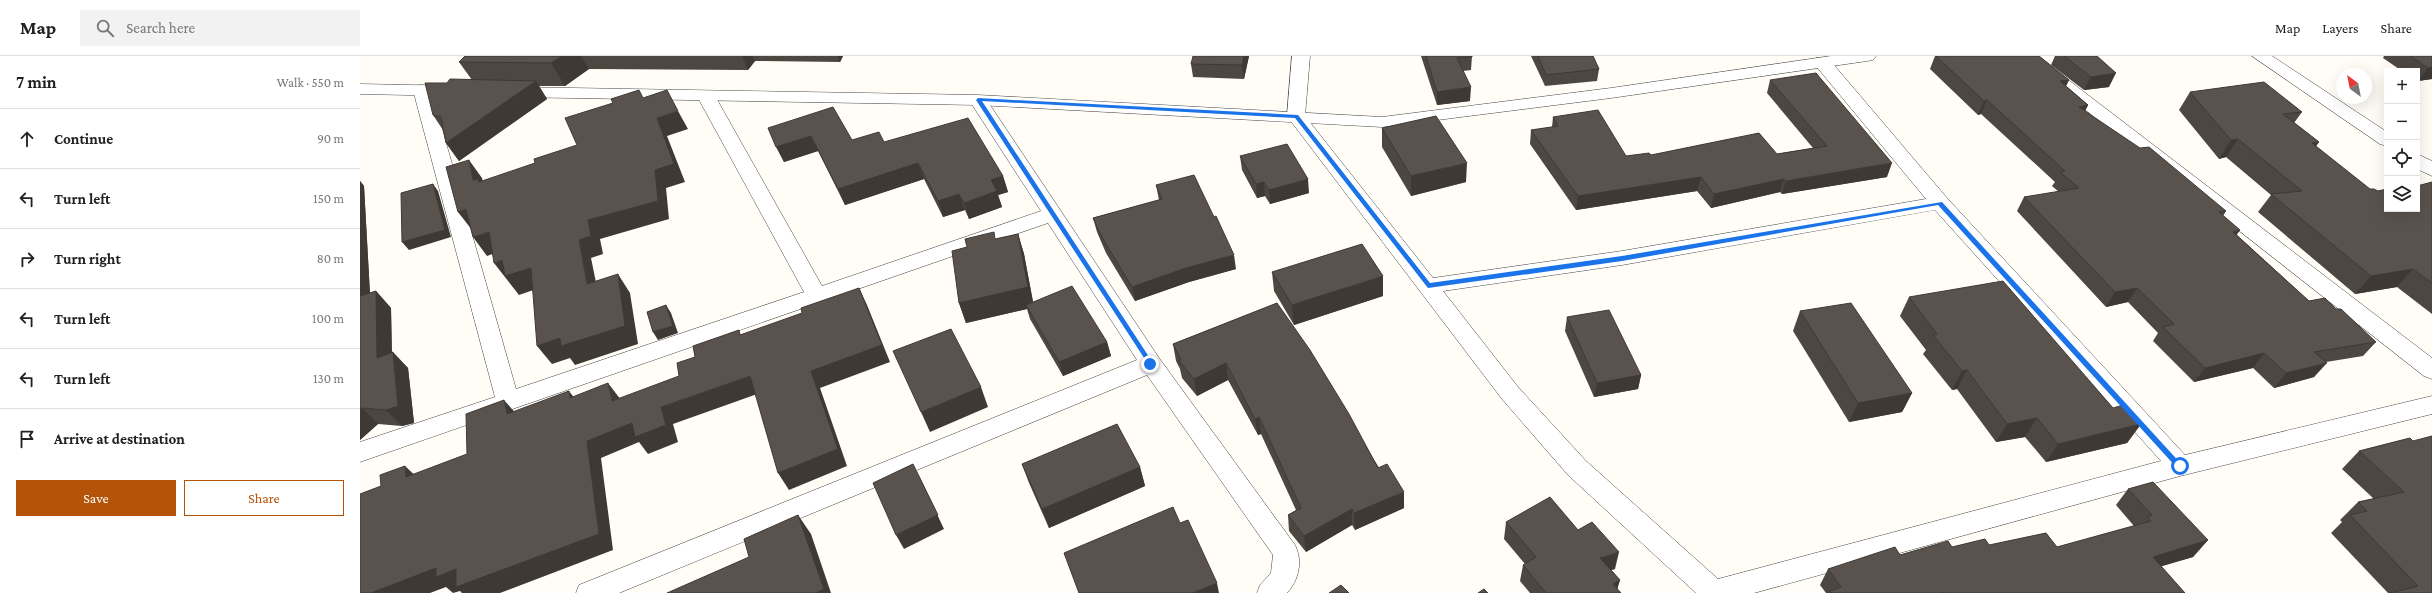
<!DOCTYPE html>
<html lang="en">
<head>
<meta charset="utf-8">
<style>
  :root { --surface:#fff; --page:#f2f2f2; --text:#222; --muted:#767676; --line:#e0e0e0; --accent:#b45309 }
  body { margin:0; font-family:"Crimson Pro",serif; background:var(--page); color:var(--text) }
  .controls { position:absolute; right:12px; top:12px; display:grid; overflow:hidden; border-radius:0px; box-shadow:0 4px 16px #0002 }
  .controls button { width:36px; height:36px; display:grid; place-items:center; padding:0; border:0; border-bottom:1px solid var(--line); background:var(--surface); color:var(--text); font:20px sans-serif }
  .compass { position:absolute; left:1976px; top:12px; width:36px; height:36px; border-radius:50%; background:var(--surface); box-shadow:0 4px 16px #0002; rotate:328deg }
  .stop { position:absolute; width:12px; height:12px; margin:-9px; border:3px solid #1a73e8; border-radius:50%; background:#fff }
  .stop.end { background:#1a73e8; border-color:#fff; box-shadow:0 1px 4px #0008 }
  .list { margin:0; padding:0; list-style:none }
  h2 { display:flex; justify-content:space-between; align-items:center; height:52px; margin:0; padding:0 16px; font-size:17px }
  h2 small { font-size:13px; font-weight:400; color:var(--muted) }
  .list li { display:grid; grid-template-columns:26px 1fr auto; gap:12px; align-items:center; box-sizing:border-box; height:60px; padding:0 16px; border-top:1px solid var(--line) }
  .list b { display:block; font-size:15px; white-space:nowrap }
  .list em { font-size:13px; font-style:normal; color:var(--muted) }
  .actions { display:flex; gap:8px; padding:12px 16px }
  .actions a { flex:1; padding:9px 0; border:1px solid var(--accent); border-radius:0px; text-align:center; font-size:14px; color:var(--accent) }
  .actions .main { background:var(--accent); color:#fff }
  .icon { flex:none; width:22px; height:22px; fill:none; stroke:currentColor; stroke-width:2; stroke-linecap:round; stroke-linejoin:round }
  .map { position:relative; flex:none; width:2072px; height:537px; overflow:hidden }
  header { display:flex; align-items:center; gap:24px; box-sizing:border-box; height:56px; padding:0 20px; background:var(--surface); border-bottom:1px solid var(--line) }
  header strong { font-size:19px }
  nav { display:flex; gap:22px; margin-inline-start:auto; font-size:14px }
  .search { width:280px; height:36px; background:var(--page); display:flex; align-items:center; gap:10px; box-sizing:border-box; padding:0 14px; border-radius:0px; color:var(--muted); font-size:15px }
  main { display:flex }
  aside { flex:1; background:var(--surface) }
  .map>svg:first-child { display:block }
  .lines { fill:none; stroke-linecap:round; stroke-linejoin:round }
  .minor-casing { stroke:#444; stroke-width:1 }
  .tertiary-casing { stroke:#444; stroke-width:1 }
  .minor { fill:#fff; fill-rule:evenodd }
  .tertiary { fill:#fff; fill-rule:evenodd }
  .wall { fill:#4d4742 }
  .shaded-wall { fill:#3f3936 }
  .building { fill:#5a524d; stroke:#3f3936 }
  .route { fill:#1a73e8 }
</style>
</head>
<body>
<header>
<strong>Map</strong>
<div class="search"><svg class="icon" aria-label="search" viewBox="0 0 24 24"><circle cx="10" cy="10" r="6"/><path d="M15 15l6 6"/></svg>Search here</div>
<nav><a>Map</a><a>Layers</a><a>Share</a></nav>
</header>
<main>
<aside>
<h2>7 min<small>Walk · 550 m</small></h2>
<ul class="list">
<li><svg class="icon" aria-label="ahead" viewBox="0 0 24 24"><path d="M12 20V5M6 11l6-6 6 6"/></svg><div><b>Continue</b></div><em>90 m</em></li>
<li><svg class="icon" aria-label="left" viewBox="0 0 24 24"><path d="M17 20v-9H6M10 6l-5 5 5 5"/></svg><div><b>Turn left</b></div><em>150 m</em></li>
<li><svg class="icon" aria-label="right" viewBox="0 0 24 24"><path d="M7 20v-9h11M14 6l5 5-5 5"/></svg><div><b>Turn right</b></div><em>80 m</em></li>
<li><svg class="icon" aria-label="left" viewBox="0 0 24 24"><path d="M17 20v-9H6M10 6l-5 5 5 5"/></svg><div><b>Turn left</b></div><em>100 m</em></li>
<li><svg class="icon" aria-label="left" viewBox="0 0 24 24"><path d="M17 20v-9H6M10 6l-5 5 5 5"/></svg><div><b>Turn left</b></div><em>130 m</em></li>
<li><svg class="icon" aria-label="arrive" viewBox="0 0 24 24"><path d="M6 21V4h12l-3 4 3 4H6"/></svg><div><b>Arrive at destination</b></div></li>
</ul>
<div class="actions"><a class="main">Save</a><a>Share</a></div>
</aside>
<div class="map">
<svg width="2072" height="537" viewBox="0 0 2072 537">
  <rect width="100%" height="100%" fill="#fffdf5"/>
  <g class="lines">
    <g class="minor-casing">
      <g id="minor">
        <path d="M932,0H950L945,60L1073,222L1262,195L1566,143L1456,10L1453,6L1456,2H1468L1587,142L1825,399L2072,340V358L1820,420L1394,537H1336L1208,419L1142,343L930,64L927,60ZM1575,154L1801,405L1358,523L1226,405L1158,331L1083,235L1262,209Z"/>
        <path d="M1657,0H1677L2072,302V323L2064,320Z"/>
        <path d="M1892,0H1912L2027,76V90L2020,88Z"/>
        <path d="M62,29L68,30L71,34L156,333L444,236L337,40L340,36H352L355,40L462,230L681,155L609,44L612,40H624L799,302L935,489C943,505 939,524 927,537H897L900,529L911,517L913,499L787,319L259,537H216L219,529L777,304L688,167L0,406V386L135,341L53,34L56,30Z"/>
        <path d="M2057,98L2072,105V120L2057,113Z"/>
      </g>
    </g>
    <g class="tertiary-casing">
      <g id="tertiary">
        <path d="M1471,0H1516L1513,4L1507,5L1251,42L1022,71L618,49L153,41L147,40L144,36L147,32L153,31L618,39L1022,61L1251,32Z"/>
        <path d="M0,28L97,30L103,31L106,35L103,39L97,40L0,38Z"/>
      </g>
    </g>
    <use href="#minor" class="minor"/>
    <use href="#tertiary" class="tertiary"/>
  </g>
  <g class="wall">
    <path d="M105,0H483L480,6L395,5L388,14L229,13L205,30H179L187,43L99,105L86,87L83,74L73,59L87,27L112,24L99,6Z"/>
    <path d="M889,0L884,23L833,21L831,8Z"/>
    <path d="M1061,0H1112L1111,14L1103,15L1110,45L1077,49Z"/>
    <path d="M1171,0H1233L1239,13L1237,25L1185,30Z"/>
    <path d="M1575,0H1679L1709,24L1706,30L1728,49L1725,55L1866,155L1863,160L1877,179L1949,245L1976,253L2016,286L2003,300L1966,306L1954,321L1914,332L1893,312L1834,326L1793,285L1798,277L1768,246L1746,251L1657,155L1664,141L1699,136L1692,130L1695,126L1621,58L1618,59L1570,13Z"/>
    <path d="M1695,0H1737L1749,31L1724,34L1691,9Z"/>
    <path d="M2024,0H2072V23L2058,25H2057V15H2042L2023,2Z"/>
    <path d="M1410,24L1527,121L1422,138L1420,136L1351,152L1337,135L1216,154L1170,88L1171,74L1192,71L1193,61L1266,100L1291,99L1417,98L1453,92L1407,37Z"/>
    <path d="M1830,36L1942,56L1934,67L1959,86L1956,90L2027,153L2072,126V258L2037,231L1995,238L1898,156L1911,139L1866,101L1859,103L1819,54Z"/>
    <path d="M408,72L492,84L643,120L648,136L638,139L642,151L609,163L605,154L583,161L564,123L485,149L458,95L424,106Z"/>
    <path d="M1022,72L1106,126L1051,140L1022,91Z"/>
    <path d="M880,100L949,137L910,148L905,140L897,142L882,114Z"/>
    <path d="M0,125L4,130L10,237L16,235L31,252L32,296L48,312L54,367L42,370L18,368L0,384Z"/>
    <path d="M796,129L876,213L829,226L775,245L746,197L737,176L733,162L799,144Z"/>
    <path d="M658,178L664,198L673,246L747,286L751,300L703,320L670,263L667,253L606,267L599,247L607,191L636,183Z"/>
    <path d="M912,216L1023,240L934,269L914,235Z"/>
    <path d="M1549,241L1753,352L1781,368L1767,387L1686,406L1665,381L1636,386L1597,333L1592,334L1563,298L1566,294L1540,260Z"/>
    <path d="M917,247L1044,452L995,474L992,469L946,496L929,475L928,459L936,454L901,378L898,379L868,324L837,340L822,322L820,313L816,305L813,288Z"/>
    <path d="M1440,255L1552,337L1542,356L1489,366L1433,275Z"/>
    <path d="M1207,261L1281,319L1278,333L1234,341L1205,275Z"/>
    <path d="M2050,382L2072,537H2028L1971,477L1982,466L1980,464L1998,446L2014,443L1982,413L1999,395Z"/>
    <path d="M662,408L780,411L785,430L689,472L669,427Z"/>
    <path d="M1768,433L1848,484L1833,501L1801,510L1824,537H1466L1460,529L1468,513L1540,499L1629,489L1697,491L1774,470L1756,449Z"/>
    <path d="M1146,466L1218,474L1255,513L1251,514L1260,524L1257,533L1261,537H1170L1160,525L1163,509L1165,508L1144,483Z"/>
  </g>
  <g class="shaded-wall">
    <path d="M202,0H221L229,13L205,30L191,7Z"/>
    <path d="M382,0H392L395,5L388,14Z"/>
    <path d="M477,0H483L480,6Z"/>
    <path d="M884,0H889L884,23L882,9Z"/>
    <path d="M2072,11V23L2058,25L2068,12Z"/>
    <path d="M1756,17L1749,31L1724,34L1731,21Z"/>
    <path d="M1709,24L1702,38L1700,25Z"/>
    <path d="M176,25L187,43L99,105L86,87Z"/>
    <path d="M1111,31L1110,45L1077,49V36Z"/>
    <path d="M1627,44L1621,58L1618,59L1624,45Z"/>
    <path d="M1728,49L1721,63L1719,51Z"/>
    <path d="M318,55L328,73L307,80L325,126L306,132L309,163L240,183L243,198L231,202L240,246L227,228L219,184L228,164L295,114L297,62Z"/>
    <path d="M451,80L458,95L424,106L416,91Z"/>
    <path d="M1878,83L1866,101L1859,103L1871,84Z"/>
    <path d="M1959,86L1946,104L1952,87Z"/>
    <path d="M109,104L122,122L124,131L113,124Z"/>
    <path d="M558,107L564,123L485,149L478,133Z"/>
    <path d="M1107,107L1106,126L1051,140V120Z"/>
    <path d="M1532,107L1527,121L1422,138L1426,125Z"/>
    <path d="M643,120L648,136L638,139L642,151L609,163L604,147L631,124Z"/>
    <path d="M1341,121L1337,135L1216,154L1218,140Z"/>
    <path d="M948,123L949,137L910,148L909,134Z"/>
    <path d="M1424,123L1420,136L1351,152L1354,138Z"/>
    <path d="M0,125L4,130L11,258L0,247Z"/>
    <path d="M904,126L905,140L897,142L896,128Z"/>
    <path d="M73,128L78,135L91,181L49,194L42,186Z"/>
    <path d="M599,138L605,154L583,161L578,145Z"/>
    <path d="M106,153L112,174L98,156Z"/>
    <path d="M1880,174L1870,189L1873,176Z"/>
    <path d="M129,176L143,194L127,200L113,181Z"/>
    <path d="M658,178L664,198L674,251L666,249L667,253L606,267L599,247Z"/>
    <path d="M874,199L876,213L829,226L775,245L772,231L826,212Z"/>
    <path d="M142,204L171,212L185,230L159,239L134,207Z"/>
    <path d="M2053,213L2037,231L1995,238L2011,220Z"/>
    <path d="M258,218L270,237L278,288L215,309L210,302L192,308L177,290Z"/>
    <path d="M1023,220V240L934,269L932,249Z"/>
    <path d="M499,232L507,249L530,306L460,332L487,410L429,434L418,417L451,315Z"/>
    <path d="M1777,232L1768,246L1746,251L1755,236Z"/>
    <path d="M16,235L31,252L32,318L17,302Z"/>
    <path d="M306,249L311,257L318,277L298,284L293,276Z"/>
    <path d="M747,286L751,300L703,320L699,306Z"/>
    <path d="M33,296L48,312L54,367L42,370L26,354Z"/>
    <path d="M1904,297L1893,312L1834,326L1845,312Z"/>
    <path d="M866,307L868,324L837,340L834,323Z"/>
    <path d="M1967,307L1954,321L1914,332L1926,317Z"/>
    <path d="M1607,314L1597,333L1592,334L1602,315Z"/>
    <path d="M1281,319L1278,333L1234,341L1237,327Z"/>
    <path d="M390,320L400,337L313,368L318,386L288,398L279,386L241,402L253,494L140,537H102L100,535L93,537L86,531L70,537H11L227,385L301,351Z"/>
    <path d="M248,327L261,344L252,345Z"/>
    <path d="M621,331L628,351L570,376L561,356Z"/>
    <path d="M209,335L222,352L210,342Z"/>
    <path d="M1552,337L1542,356L1489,366L1498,347Z"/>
    <path d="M144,344L159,361L147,358Z"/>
    <path d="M2,352L18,368L0,384V353Z"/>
    <path d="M899,361L901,378L898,379L895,363Z"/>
    <path d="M1677,362L1665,381L1636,386L1647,368Z"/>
    <path d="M1781,368L1767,387L1686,406L1698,388Z"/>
    <path d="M45,410L62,426L46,421Z"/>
    <path d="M780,411L785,430L689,472L682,453Z"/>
    <path d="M560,422L584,473L544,493L536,479Z"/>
    <path d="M1044,436V452L995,474L994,457Z"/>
    <path d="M992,453V469L946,496L944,480Z"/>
    <path d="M438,459L451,478L471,537H456Z"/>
    <path d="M1848,484L1833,501L1779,517L1793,501Z"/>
    <path d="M1259,496L1255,513L1236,518L1240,502Z"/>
    <path d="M1260,524L1256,537L1253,528Z"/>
    <path d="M857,527L859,537H832Z"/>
  </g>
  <g class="building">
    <path d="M105,0H202L191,7L99,6Z"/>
    <path d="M833,0H884L882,9L831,8Z"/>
    <path d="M1066,0H1112V1L1097,2L1111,31L1077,36Z"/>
    <path d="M1178,0H1233L1239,13L1186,19Z"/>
    <path d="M1576,0H1679L1709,24L1700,25L1728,49L1719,51L1780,92L1789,91L1866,155L1859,156L1880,174L1873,176L1949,245L1965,242L1976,253H1981L2016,286L1954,296L1967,307L1926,317L1904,297L1845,312L1803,271L1814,268L1777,232L1755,236L1664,141L1719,132L1700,116L1705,115L1627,44L1624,45Z"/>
    <path d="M1704,0H1737L1756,17L1731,21Z"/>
    <path d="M2050,0H2072V11L2068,12Z"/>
    <path d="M1456,17L1532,107L1426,125L1424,123L1354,138L1341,121L1218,140L1171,74L1198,70L1193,61L1238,54L1266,100L1289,97L1291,99L1399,77L1417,98L1467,90L1410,24Z"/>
    <path d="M90,23L176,25L86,87L81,61L73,59L65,27H87Z"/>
    <path d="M1904,26L1942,56L1923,58L1959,86L1952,87L2010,133H2014L2018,135L2027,133V153H2057V130L2072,126V227L2053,213L2011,220L1911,138L1942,135L1878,83L1871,84L1830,36Z"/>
    <path d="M279,34L283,42L307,34L318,55L297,62L314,108L295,114L298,145L228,164L231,180L219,184L227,228L258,218L265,270L201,290L200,282L177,290L171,212L145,220L142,204L134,207L129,176L113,181L106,153L98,156L86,111L109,104L113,124L118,123L119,126L175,107L174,103L217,89L205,62L253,47L251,43Z"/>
    <path d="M473,51L492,84L519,76L524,86L608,62L643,120L631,124L637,135L604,147L599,138L578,145L558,107L478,133L451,80L416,91L408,72Z"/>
    <path d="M1076,60L1107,107L1051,120L1022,72Z"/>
    <path d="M927,88L948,123L909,134L904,126L896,128L880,100Z"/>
    <path d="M834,119L854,161L856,160L874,199L826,212L772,231L743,183L733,162L802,143L796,129Z"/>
    <path d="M73,128L85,174L42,186L41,137Z"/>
    <path d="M634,176L635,183L658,178L668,231L599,247L592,195L607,191L605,183Z"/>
    <path d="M1002,188L1023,220L932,249L912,216Z"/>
    <path d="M1643,225L1753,352L1763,349L1781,368L1698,388L1677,362L1647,368L1607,314L1602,315L1573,279L1577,278L1549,241Z"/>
    <path d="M712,230L747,286L699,306L666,249Z"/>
    <path d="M499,232L522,289L451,315L478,393L418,417L390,320L301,351L306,369L275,381L272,367L227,385L239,478L96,531V513L76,521V512L11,537H0V438L21,430L20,419L45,410L46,421L107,398L106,358L144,344L147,358L209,335L210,342L248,327L252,345L319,320L317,307L335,301L333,290L379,274L380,279L442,257L441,252Z"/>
    <path d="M16,235L17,302L33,296L38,350L26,354L2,352L0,353V240Z"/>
    <path d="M917,247L950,294L989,358L1018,412L1027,408L1044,436L994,457L992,453L944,480L928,459L941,452L899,361L895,363L866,307L834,323L819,305L821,304L813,288Z"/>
    <path d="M1491,247L1552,337L1498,347L1440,255Z"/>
    <path d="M306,249L313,270L293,276L287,256Z"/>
    <path d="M1249,254L1281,319L1237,327L1207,261Z"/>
    <path d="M591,273L621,331L561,356L533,295Z"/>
    <path d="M757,368L780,411L682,453L662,408Z"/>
    <path d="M2072,380V537H2030L2058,530L1990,459L2007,455L1998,446L2044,436L1999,395L2050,382L2053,385Z"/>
    <path d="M553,408L578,459L536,479L513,427Z"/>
    <path d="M1793,426L1848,484L1793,501L1825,537H1585L1584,536L1580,537H1471L1470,535L1481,531L1468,513L1535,491L1540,499L1588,485L1592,491L1625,483L1629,489L1686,477L1697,491L1791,465L1787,461L1792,459L1768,433Z"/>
    <path d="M1190,441L1218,474L1232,466L1259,496L1240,502L1260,524L1253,528L1261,537H1186L1163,509L1176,501L1146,466Z"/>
    <path d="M813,451L820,467L828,464L857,527L832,537H719L704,497Z"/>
    <path d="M438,459L464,533L456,537H307L389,501L384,483Z"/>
    <path d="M981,529L989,537H969Z"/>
    <path d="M1124,533L1128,537H1118Z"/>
  </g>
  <path class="route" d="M618,42L938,59L1070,227L1262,200L1582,146L1823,410L1817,412L1578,149L1262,205L1068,232L935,62L622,45L793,307L794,308L790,311L616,44Z"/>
</svg>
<div class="controls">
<button>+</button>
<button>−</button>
<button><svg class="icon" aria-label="locate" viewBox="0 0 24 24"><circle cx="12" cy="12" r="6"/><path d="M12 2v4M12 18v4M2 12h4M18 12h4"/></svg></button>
<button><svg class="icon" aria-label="layers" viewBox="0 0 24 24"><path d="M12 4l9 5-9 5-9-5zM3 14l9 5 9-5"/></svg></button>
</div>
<svg class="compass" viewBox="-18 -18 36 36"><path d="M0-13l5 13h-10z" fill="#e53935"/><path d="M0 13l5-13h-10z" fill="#767676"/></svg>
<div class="stop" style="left:1820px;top:410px"></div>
<div class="stop end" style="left:790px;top:308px"></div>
</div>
</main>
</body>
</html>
